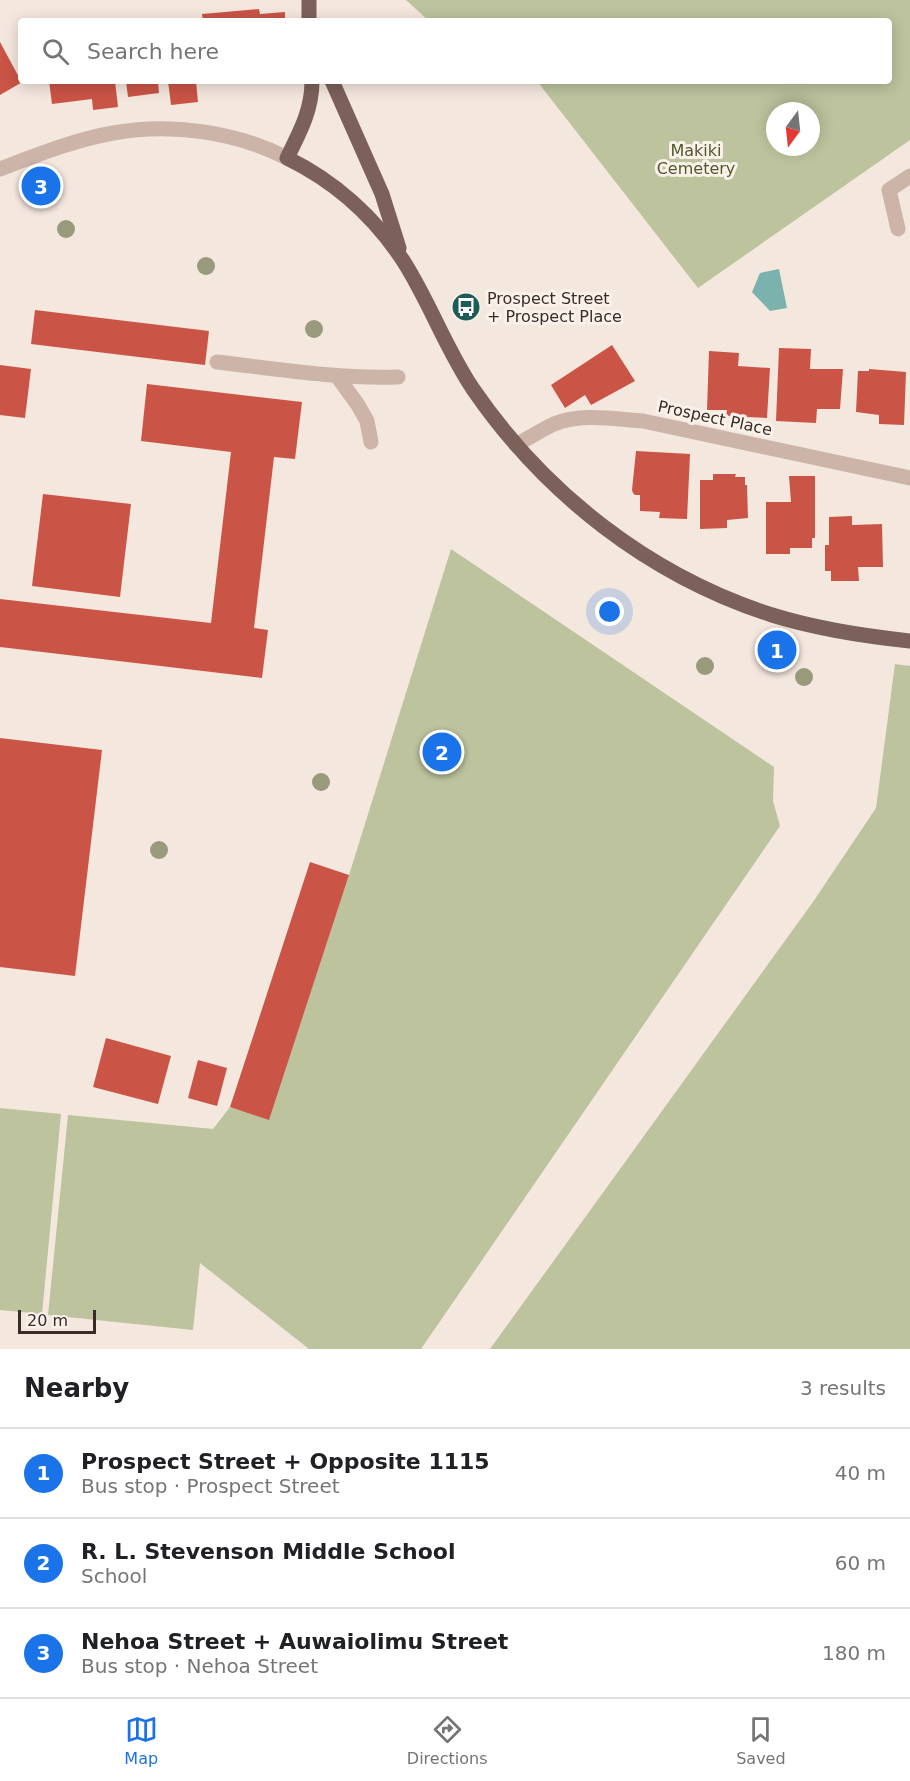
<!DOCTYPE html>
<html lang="en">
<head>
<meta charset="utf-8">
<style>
  :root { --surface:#fff; --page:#f2f2f2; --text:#202124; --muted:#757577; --line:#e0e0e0; --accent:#1a73e8 }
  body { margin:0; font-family:"DejaVu Sans",sans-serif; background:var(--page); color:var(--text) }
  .compass { position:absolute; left:766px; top:102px; width:54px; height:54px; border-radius:50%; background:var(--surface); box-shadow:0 3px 15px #0003; rotate:195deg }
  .scale { position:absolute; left:18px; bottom:15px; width:78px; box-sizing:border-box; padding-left:6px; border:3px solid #392c29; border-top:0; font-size:16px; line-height:21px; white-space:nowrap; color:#392c29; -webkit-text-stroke:4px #fbf1eb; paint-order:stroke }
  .you { position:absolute; left:610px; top:612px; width:21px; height:21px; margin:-15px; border:4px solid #fff; border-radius:50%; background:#1a73e8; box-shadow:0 0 0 9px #1a73e833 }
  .badge { display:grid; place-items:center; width:39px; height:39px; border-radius:50%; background:var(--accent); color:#fff; font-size:20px; font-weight:700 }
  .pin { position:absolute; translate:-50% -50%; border:3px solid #fff; box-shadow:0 2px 6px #0006 }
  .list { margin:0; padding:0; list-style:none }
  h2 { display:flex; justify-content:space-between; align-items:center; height:78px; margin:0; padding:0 24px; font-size:26px }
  h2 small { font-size:20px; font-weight:400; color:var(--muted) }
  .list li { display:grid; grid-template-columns:39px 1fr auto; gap:18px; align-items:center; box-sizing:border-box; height:90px; padding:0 24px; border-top:2px solid var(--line) }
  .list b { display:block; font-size:22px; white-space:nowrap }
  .list p { margin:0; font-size:20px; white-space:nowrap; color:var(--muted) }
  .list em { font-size:20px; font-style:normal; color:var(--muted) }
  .icon { flex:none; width:33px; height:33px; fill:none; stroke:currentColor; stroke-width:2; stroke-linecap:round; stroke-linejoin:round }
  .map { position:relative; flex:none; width:910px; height:1349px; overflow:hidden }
  .search { position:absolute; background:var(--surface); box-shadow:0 3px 15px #0003; left:18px; right:18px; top:18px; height:66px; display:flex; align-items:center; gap:15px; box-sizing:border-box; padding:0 21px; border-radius:6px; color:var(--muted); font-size:22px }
  .sheet { height:348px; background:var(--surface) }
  nav { display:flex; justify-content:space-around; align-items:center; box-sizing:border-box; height:84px; border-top:2px solid var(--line); background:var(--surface); font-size:16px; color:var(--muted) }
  nav a { display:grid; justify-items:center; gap:3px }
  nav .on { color:var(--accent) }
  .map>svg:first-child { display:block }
  .green { fill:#bcc39d; fill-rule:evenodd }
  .water { fill:#7cb2ad }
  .building { fill:#ca5446 }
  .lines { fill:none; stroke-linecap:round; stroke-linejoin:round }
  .minor { stroke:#ccb4a9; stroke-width:15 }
  .major { stroke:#7c615a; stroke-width:15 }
  .tree { fill:#99997c }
  .labels { text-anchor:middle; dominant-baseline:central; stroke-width:6; stroke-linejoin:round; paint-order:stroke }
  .park-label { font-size:16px; fill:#4f592c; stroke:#fbf1eb }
  .poi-label { font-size:16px; fill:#392c29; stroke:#fbf1eb; text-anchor:start }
  .street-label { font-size:16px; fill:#392c29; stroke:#fbf1eb }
</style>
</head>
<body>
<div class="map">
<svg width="910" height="1349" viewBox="0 0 910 1349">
  <rect width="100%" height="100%" fill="#f4e7de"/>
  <g class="green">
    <path d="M406,0H910V140L698,288L537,81H889V21H490L487,18L481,21H429ZM775,111H811V147H775Z"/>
    <path d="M451,549L774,767L773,801L780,826L421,1349H309L200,1263L193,1330L48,1315L68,1115L213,1129L230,1107L269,1119L349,875Z"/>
    <path d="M895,664L910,666V1349H490L813,902L876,808Z"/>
    <path d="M0,1108L61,1114L42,1314L0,1310Z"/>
  </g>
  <path class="water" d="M779,269L787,308L770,311L752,292L760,273Z"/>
  <g class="building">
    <path d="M259,9L260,14L285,12V21H203L202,14Z"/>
    <path d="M0,42L21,81H24L0,95Z"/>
    <path d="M49,81H115L118,107L93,110L92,99L52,104Z"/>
    <path d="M126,81H158L159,93L128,97Z"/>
    <path d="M168,81H196L198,102L171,105Z"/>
    <path d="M35,310L209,331L205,365L31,344Z"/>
    <path d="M612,345L635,381L591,405L585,395L565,408L551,385Z"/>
    <path d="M779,348L811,349L810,369H843L840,409H817L816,423L776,421Z"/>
    <path d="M709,351L739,353L738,366L770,368L767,418L726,416L727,410H707Z"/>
    <path d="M0,365L31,369L25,418L0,415Z"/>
    <path d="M869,369L906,372L904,425L879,424V415L856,412L858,371H869Z"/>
    <path d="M147,384L302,402L295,459L274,457L254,628L268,630L262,678L0,647V599L211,623L231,452L141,441Z"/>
    <path d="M636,451L690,454L687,519L659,518L660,512L640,511V495H635L633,493L632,490Z"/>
    <path d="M713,474H736L735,477H745V485H747L748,518L727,520V528L700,529V480H713Z"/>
    <path d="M789,476H815V538H812V548H790V554H766V502H791Z"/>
    <path d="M43,494L131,504L120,597L32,586Z"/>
    <path d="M852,516V525L882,524L883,567H858L859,581H831V571H825V545H829V517Z"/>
    <path d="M0,738L102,750L75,976L0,967Z"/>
    <path d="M310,862L349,875L269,1120L230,1107Z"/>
    <path d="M106,1038L171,1056L158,1104L93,1087Z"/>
    <path d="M198,1060L227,1068L217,1106L188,1098Z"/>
  </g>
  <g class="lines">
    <g class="minor">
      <path d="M0,169C37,155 74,140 113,133C171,123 234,131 287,158"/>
      <path d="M898,229L889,190L910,176"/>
      <path d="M217,362C277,369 337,379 398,377"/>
      <path d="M337,376L358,405L367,421L371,442"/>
      <path d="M516,445C529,438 541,430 554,424C580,413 615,419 643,421L910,478"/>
    </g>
    <g class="major">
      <path d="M309,0V21"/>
      <path d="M312,81C312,110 300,132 287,158C334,181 375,217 404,262C430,303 446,349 473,389C545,494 650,576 772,615C817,629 863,636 910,641"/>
      <path d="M332,81L382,194L399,248"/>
    </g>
  </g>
  <g class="tree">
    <circle cx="66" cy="229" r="9"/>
    <circle cx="206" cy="266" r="9"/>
    <circle cx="314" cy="329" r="9"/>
    <circle cx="705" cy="666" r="9"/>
    <circle cx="804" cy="677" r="9"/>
    <circle cx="321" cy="782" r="9"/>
    <circle cx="159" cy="850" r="9"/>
  </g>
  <defs>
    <g id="bus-disc" transform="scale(1.5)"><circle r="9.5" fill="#1d5d58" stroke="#fbf1eb"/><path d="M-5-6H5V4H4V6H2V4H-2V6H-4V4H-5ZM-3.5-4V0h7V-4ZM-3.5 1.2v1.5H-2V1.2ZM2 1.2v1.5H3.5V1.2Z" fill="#fff"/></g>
  </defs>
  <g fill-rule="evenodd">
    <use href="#bus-disc" x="466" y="307"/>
  </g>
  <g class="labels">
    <g class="park-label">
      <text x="696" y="150">Makiki<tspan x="696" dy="18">Cemetery</tspan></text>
    </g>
    <g class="poi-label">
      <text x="487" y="298">Prospect Street<tspan x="487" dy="18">+ Prospect Place</tspan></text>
    </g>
    <g class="street-label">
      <text transform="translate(715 418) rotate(12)">Prospect Place</text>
    </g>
  </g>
</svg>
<svg class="compass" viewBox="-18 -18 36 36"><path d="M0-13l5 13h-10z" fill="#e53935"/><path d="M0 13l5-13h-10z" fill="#757577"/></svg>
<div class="scale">20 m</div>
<div class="you"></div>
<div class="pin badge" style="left:777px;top:650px">1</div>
<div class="pin badge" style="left:442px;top:752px">2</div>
<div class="pin badge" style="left:41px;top:186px">3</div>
<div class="search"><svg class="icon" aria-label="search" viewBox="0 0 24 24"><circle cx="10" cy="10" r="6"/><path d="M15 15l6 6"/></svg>Search here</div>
</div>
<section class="sheet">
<h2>Nearby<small>3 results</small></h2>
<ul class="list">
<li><span class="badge">1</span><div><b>Prospect Street + Opposite 1115</b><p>Bus stop · Prospect Street</p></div><em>40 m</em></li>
<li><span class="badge">2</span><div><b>R. L. Stevenson Middle School</b><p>School</p></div><em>60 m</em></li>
<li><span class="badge">3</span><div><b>Nehoa Street + Auwaiolimu Street</b><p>Bus stop · Nehoa Street</p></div><em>180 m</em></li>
</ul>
</section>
<nav>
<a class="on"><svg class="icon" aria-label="map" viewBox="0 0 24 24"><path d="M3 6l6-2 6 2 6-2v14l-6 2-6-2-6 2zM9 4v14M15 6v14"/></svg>Map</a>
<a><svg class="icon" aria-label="directions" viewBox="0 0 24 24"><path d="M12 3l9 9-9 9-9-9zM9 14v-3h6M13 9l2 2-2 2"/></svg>Directions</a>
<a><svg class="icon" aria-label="saved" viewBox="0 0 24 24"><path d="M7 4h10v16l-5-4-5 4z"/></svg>Saved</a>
</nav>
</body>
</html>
